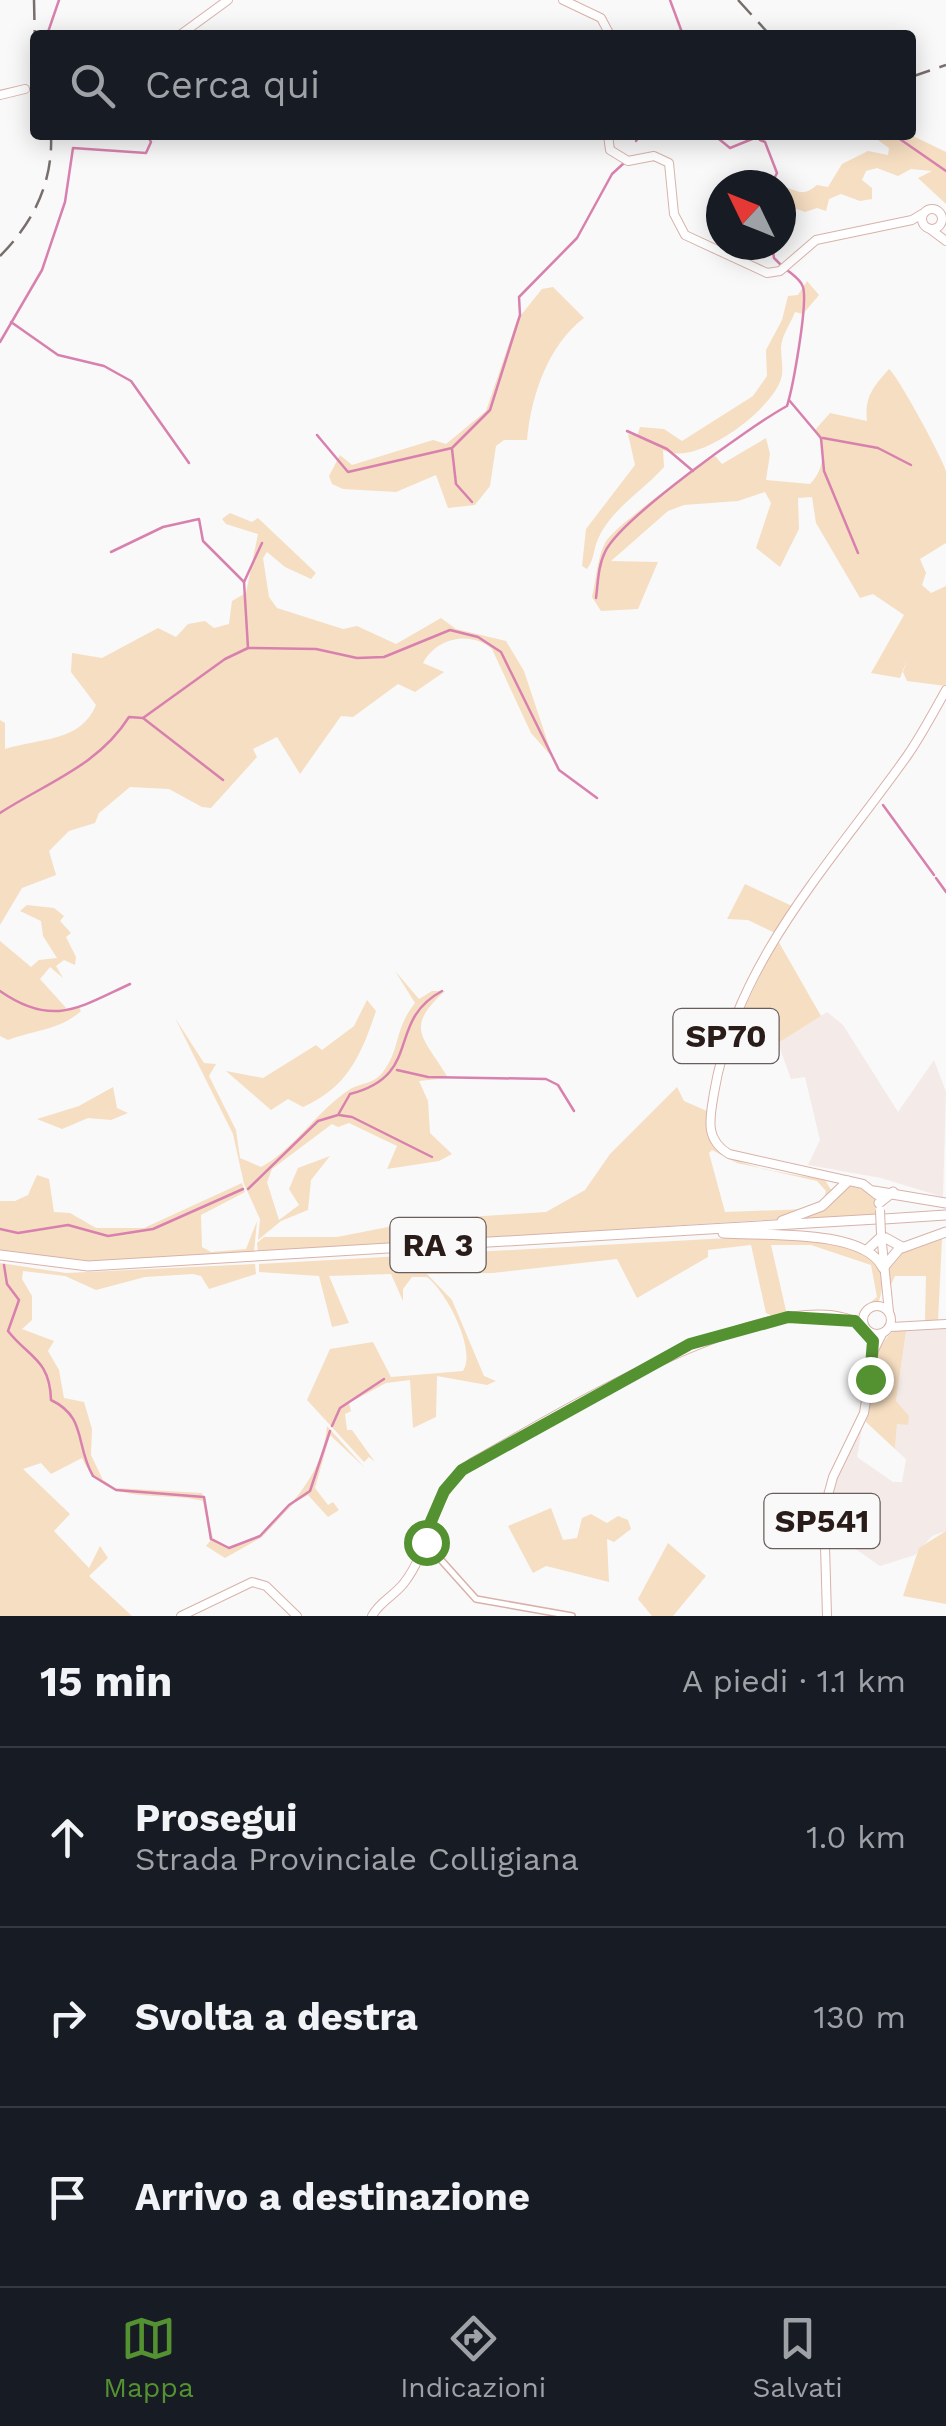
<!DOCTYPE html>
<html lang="it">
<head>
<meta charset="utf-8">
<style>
  :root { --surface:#171b24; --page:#242831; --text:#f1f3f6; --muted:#9ea1a6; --line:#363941; --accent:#539131 }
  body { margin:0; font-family:"Work Sans",sans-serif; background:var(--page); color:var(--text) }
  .compass { position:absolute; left:706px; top:170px; width:90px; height:90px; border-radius:50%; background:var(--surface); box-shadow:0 5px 25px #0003; rotate:313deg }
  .stop { position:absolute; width:30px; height:30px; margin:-22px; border:8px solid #539131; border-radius:50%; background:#fff }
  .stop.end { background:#539131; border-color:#fff; box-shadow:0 2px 10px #0008 }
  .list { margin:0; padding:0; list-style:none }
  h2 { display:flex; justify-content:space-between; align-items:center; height:130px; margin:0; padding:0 40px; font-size:42px }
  h2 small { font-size:32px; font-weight:400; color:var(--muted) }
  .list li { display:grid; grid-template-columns:65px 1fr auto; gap:30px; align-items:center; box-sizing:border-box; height:180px; padding:0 40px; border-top:2px solid var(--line) }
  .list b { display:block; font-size:38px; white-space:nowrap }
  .list p { margin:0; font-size:32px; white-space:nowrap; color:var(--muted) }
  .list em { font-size:32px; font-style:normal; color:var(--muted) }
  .icon { flex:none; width:55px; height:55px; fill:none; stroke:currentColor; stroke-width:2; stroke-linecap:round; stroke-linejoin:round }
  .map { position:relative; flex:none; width:946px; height:1616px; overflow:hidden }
  .search { position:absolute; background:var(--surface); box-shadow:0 5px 25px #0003; left:30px; right:30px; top:30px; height:110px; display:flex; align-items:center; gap:25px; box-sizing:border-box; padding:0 35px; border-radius:10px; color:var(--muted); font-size:38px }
  .sheet { height:670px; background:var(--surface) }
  nav { display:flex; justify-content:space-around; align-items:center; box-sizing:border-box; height:140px; border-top:2px solid var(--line); background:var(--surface); font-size:28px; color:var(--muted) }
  nav a { display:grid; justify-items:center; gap:5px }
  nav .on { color:var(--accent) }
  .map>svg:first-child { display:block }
  .built { fill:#f4eae8 }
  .green { fill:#f6dec2; fill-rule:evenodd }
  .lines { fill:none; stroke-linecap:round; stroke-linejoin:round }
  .stream { stroke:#d881ae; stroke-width:2.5 }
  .minor-casing { stroke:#d8b2aa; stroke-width:8 }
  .major-casing { stroke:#d8b2aa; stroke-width:10 }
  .highway-casing { stroke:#d8b2aa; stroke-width:11 }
  .minor { stroke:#fff; stroke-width:5 }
  .major { stroke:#fff; stroke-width:8 }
  .highway { stroke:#fff; stroke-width:9 }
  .rail { stroke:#786f6d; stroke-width:2.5; stroke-dasharray:20 10; stroke-linecap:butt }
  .major-bridge-casing { stroke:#d8b2aa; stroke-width:10; stroke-linecap:butt }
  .major-bridge { stroke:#fff; stroke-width:8 }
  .route { stroke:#539131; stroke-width:12 }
  .labels { text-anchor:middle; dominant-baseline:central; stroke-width:8; stroke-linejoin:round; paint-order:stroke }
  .shield { fill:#f9f9f9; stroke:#685e5c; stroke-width:2.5 }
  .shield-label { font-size:32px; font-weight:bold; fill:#2a1c19 }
</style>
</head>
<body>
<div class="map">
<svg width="946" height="1616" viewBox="0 0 946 1616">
  <rect width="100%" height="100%" fill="#f9f9f9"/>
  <g class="built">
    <path d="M827,1012L843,1025L898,1112L934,1060L946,1092L943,1197L881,1178L808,1165L820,1140L805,1077L791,1079L778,1043Z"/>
    <path d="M907,1325L946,1327V1531L932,1536L915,1555L880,1566L824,1527L834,1482L863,1421L857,1457L893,1482H902L906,1459L895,1449L897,1423L907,1425L896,1402Z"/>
  </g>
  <g class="green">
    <path d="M871,135H911L946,152V204L918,178L932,171L911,169L898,176L877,168L866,171L862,180L872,188V199L860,201L841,194L829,199L826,211L817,208L805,212L781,203V186C798,190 802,198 817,185L828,187L842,164L868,151L888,155L889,148Z"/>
    <path d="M807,281L819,295L803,314L795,312C790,325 782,334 781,348C781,358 784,369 781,379C771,411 695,468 663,450L664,467C643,491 611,509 598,539C593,550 595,558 587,569L582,566L586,529L635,465L628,434L637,436L640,427L664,429L682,441L753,396L767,376L766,350L782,320L788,296L798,295Z"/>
    <path d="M553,287L584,318C548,345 531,396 527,440H504L496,446L490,486L475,505L448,508L436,475L396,492L343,489L332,484L329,476L340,455L352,465L433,440L446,444L486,411L517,320L542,289Z"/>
    <path d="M889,369C898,376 943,459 946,471C946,493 946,521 946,543L920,559L926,573L922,585L931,593L946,586V686L907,681L903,672L907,660L900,678L871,673L904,615L873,594L860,598L816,523L812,497L798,498L799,529L780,567L756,548L771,503L765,492L738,501L684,505L668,511L611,561L658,562L638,609L601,611L592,597C596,581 597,558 605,543C613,527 696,467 715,456L722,464L766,438L770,454L766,480L810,484C825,469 826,448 815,430L830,413L867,421C864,397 874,386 889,369Z"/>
    <path d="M230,513L252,522L258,518L316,573L311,579L285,567L267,552L263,558L269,597L277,608L343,629L357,626L396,644L441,618L456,629L506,641L524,671L553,758L531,733L492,649C470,630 436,638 423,663L444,672L415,692L398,684L353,717L341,716L300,774L277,737L253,749L257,757L211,808L202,807L169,789L130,787L99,813L95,823L69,831L49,851L56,875L22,888L0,925V720L5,723V749C40,738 81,742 96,705L71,672L72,653L102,658L158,628L176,637L188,624L205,621L214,628L229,624L232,601L246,593L258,534L226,524L222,519Z"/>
    <path d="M745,884L792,906L775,933L748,920L727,919Z"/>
    <path d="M27,905L54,908L64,916L60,921L71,933L66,937L76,957L75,965L64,960L56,966L63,978L50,967L40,979L67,1009L79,1007L81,1011C60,1030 34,1030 8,1040L0,1036V941L31,967L39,960L57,958L43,936L41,921L20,911Z"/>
    <path d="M777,939L821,1016L778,1043L725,1050Z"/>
    <path d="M395,971L419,999L432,991H445C403,1029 424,1037 448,1078L419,1081L428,1101L430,1133L452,1154L439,1161L387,1169L397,1146L349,1123L338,1127L332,1124L272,1169L267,1182L279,1220L299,1205L289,1189L298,1168L330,1156L311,1180L308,1210L281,1221L258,1240L260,1219L244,1184L233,1134L175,1018L204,1063L216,1064L209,1076L236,1130L240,1158L261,1167C290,1153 319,1109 349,1090C361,1082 373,1085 383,1072C401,1048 394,1029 415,1003Z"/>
    <path d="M367,1000L376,1011C361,1055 348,1087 303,1107L288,1099L271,1110L226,1071L263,1078L316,1045L322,1050L354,1026Z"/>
    <path d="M113,1087L117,1108L128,1113L111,1120L88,1118L62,1129L37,1119L79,1106Z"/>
    <path d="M677,1087L684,1101L709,1112C695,1169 787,1171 825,1180L831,1190L828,1199L780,1219L258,1252L257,1243L264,1237H337L424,1220L546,1212L585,1190L610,1154ZM712,1150L737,1163L817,1181L826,1191L824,1199L808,1209L725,1212L709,1153Z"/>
    <path d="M37,1175L49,1179L54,1212L70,1213L96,1228H144L242,1183L245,1192L201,1215L202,1247L211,1252L246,1249L257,1221L254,1252C172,1257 80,1275 0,1250V1201H15L28,1195Z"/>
    <path d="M850,1184L874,1195L878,1216L790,1222Z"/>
    <path d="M946,1233L942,1239L938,1321H925L926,1276H895L887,1293L888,1264L901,1251Z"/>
    <path d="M782,1235C822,1243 898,1243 879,1301L866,1305L854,1316L877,1297L871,1265L811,1245H771L787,1315L775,1317L766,1313L751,1245L708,1250V1257L637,1298L617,1259L493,1273L427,1274L452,1300L484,1376L496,1381L487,1385L437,1376L436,1417L413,1428L410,1380L386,1383L349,1403L351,1411L345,1414L347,1430H352L375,1462L369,1457L364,1462L307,1400L330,1349L373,1342L391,1377L463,1371C477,1350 446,1291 427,1277H412L403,1289V1301L391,1274L329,1276L349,1323L332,1327L319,1276L259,1272V1264Z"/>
    <path d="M0,1263L66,1273L255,1264L256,1274L209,1289L201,1276L193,1274L145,1277L96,1290L65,1276L23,1271L22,1279L32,1296V1320L22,1329L54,1341L48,1351L59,1370L64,1398L84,1402L92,1429L91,1455L103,1480L115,1488L202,1493L213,1538L229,1547C238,1543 252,1542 259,1536C292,1505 323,1474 327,1426L365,1468L330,1435L315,1488L328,1505L333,1502L339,1510L328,1517L308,1495L294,1503L262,1537L225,1558L206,1546L210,1541L203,1501C160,1490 103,1508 82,1458L51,1474L41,1463L23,1469L70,1514L54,1531L89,1568L100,1546L108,1558L89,1576L132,1616H0Z"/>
    <path d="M907,1325L896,1401L909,1416L908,1425L897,1424L895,1449L866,1422C873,1388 868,1336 907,1325Z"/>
    <path d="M551,1508L563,1540L577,1538L582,1518L591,1514L607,1523L618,1516L628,1520L631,1529L614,1542L607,1539L609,1582L546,1566L533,1573L508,1526Z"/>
    <path d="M946,1531V1604L903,1596L919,1548Z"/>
    <path d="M668,1543L706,1576L673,1616H652L638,1599Z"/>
  </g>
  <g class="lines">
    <g class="stream">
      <path d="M670,0L683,35"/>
      <path d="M47,35L59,0"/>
      <path d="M714,135L730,148L762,135"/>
      <path d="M894,135L946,171"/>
      <path d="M760,140L765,142L777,173L771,185"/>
      <path d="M636,141L640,135"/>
      <path d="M772,245L774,258L781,265"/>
      <path d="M11,322L58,355L104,366L131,381L189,463"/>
      <path d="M0,342L42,270L65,202L73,148L146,153L151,142L147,135"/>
      <path d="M789,400L821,438L824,471L858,553"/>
      <path d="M627,431L667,449L693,471"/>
      <path d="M317,435L348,472L452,448L490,410L520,315L519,297L577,238L612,174L624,163"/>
      <path d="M823,438L878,448L911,465"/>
      <path d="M452,449L456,484L472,502"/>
      <path d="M111,552L163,527L199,519L203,541L244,582L248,648"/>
      <path d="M244,582L262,543"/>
      <path d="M596,598C598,583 598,566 605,552C620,519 752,425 787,406C793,387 808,304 803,287C801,280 793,275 787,270"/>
      <path d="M143,718L223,780"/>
      <path d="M883,805L934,875"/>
      <path d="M0,813C46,783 98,766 129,717L143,718L225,659L248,648L316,649L357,658L384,657L450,630L478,637L501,652L559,770L597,798"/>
      <path d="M936,878L946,892"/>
      <path d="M0,991C53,1028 80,1007 130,984"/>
      <path d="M397,1070L428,1077L546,1079L558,1085L574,1111"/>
      <path d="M339,1115L352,1117L432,1157"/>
      <path d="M248,1189L318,1121L338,1115L350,1094C424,1075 385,1022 442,991"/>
      <path d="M0,1229L18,1233L68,1225L108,1236L153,1229L243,1189"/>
      <path d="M4,1265L7,1284L19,1300L8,1331C28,1357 50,1359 51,1400C87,1417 75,1445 93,1476L116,1490L204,1497L211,1539L229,1548L260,1536L289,1505L310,1491L330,1431"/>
      <path d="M332,1426L340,1408L384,1379"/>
    </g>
    <g class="minor-casing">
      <path id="minor" d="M424,1541L476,1599L572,1616"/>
    </g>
    <g class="major-casing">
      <g id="major">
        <path d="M563,0L601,18L610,35"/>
        <path d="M180,35L228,0"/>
        <path d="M0,95L25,89"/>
        <path d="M608,135L610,150L628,161L654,156L669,163L674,214L685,235L767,273L780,271L816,240L912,220L922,214"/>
        <circle cx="932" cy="219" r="10"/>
        <path d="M930,229L946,241"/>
        <path d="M877,1195L863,1184L729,1154C704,1139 710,1118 714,1093C736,961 832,862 907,756C921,736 933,713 946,690"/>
        <path d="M881,1234L889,1312"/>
        <circle cx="877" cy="1320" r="14"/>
        <path d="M891,1327L946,1324"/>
        <path d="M181,1616L252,1582L266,1586L297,1616"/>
        <path d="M372,1616C380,1601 394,1596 404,1583C434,1545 429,1490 473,1462C545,1422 789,1270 864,1327"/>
        <path d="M827,1616L824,1510L833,1477L864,1413L874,1350L882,1334"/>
      </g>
    </g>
    <g class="highway-casing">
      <g id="highway">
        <path d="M874,1191L946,1203"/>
        <path d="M879,1203L893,1192"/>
        <path d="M884,1219L946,1215"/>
        <path d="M782,1221L822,1206L848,1181"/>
        <path d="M723,1233C761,1236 865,1228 883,1268L899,1249L946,1232"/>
        <path d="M867,1250L882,1236L902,1247"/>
        <path d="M0,1255L88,1266L877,1219"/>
      </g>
    </g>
    <use href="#minor" class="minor"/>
    <use href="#major" class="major"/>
    <use href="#highway" class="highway"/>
    <g class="rail">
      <path d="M34,0L35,46"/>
      <path d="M738,0L770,35"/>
      <path d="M911,77L946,65"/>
      <path d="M0,256C33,223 53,183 51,135"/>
    </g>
    <g class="major-bridge-casing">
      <path id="major-bridge" d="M880,1210L881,1234"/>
    </g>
    <use href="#major-bridge" class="major-bridge"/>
  </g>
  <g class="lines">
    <path class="route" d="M426,1542L423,1540L444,1491L462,1470L690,1344L788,1317L855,1321L873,1341L870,1379"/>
  </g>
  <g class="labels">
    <g class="shield">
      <rect x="673.5" y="1009" width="105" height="54" rx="8"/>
      <rect x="390.5" y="1218" width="95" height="54" rx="8"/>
      <rect x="764.5" y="1494" width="115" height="54" rx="8"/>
    </g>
    <g class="shield-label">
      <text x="726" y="1036">SP70</text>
      <text x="438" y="1245">RA 3</text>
      <text x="822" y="1521">SP541</text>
    </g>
  </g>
</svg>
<svg class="compass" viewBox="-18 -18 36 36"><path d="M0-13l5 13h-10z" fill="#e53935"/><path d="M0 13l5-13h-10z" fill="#9ea1a6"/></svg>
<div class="stop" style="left:426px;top:1542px"></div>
<div class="stop end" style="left:870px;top:1379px"></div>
<div class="search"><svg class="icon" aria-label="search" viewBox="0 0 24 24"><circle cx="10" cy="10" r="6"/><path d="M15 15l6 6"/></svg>Cerca qui</div>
</div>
<section class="sheet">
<h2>15 min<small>A piedi · 1.1 km</small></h2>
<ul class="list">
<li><svg class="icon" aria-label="ahead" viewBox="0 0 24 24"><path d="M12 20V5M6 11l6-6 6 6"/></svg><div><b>Prosegui</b><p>Strada Provinciale Colligiana</p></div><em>1.0 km</em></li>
<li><svg class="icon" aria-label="right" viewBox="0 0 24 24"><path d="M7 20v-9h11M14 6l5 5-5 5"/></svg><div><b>Svolta a destra</b></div><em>130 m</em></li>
<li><svg class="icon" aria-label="arrive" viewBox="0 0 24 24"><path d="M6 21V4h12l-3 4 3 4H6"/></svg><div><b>Arrivo a destinazione</b></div></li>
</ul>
</section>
<nav>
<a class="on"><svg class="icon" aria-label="map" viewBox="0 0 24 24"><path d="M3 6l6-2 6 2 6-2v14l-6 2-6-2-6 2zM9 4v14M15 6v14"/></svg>Mappa</a>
<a><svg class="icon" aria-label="directions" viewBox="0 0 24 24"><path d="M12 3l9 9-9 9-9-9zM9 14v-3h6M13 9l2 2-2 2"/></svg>Indicazioni</a>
<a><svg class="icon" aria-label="saved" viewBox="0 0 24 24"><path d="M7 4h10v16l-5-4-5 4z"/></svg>Salvati</a>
</nav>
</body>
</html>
